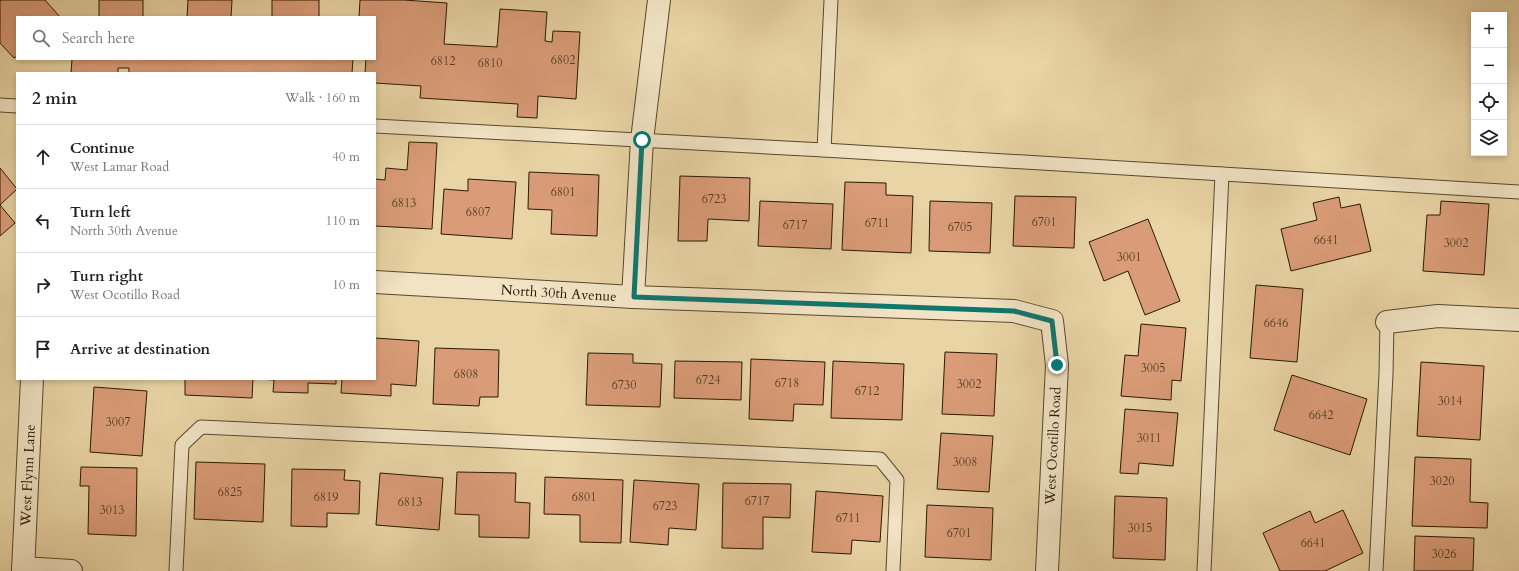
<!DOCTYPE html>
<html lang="en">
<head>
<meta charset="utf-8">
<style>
  :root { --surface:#fff; --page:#f2f2f2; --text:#222; --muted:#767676; --line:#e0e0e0 }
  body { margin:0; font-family:Cardo,serif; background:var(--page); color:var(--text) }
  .controls { position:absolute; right:12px; top:12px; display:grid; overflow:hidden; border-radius:0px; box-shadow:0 2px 6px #0003 }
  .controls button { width:36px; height:36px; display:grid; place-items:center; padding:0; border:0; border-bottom:1px solid var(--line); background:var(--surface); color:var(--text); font:20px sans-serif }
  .stop { position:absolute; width:12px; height:12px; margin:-9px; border:3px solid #0f766e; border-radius:50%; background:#fff }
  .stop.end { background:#0f766e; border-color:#fff; box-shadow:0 1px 4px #0008 }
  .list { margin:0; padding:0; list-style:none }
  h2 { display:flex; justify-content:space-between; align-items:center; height:52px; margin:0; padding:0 16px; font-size:17px }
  h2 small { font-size:13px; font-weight:400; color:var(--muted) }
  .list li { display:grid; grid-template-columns:26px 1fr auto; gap:12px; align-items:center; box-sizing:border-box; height:64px; padding:0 16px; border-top:1px solid var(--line) }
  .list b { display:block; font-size:15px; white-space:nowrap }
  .list p { margin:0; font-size:13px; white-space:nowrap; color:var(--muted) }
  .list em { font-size:13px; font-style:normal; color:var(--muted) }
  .icon { flex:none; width:22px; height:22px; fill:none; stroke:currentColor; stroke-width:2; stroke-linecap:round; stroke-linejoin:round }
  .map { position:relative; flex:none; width:1519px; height:571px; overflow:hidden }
  .search { position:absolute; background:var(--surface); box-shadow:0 2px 6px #0003; left:16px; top:16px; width:360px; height:44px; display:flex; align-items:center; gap:10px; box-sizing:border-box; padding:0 14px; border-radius:0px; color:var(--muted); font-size:15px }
  .panel { position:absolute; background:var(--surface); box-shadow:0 2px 6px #0003; left:16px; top:72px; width:360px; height:308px; border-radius:0px }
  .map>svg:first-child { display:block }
  .building { fill:#da9c78; stroke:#281905 }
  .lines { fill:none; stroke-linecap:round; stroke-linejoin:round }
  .lane-casing { stroke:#58482d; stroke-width:15 }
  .street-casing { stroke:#58482d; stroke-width:24 }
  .lane { stroke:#f1e3c4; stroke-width:13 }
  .street { stroke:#f1e3c4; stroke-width:22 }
  .route { stroke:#0f766e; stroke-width:5 }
  .labels { text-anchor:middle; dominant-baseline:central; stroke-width:3; stroke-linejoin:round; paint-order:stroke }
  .number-label { font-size:12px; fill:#543a22 }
  .street-label { font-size:14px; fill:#281905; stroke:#f1e3c4 }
</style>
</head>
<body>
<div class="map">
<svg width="1519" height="571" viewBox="0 0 1519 571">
  <rect width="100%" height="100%" fill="#e9d4a5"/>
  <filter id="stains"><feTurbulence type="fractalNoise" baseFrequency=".005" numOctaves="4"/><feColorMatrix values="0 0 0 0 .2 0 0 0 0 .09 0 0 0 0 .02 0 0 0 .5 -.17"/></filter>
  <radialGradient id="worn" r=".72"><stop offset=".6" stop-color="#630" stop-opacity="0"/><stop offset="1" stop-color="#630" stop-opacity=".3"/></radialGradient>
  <g class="building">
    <path d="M0,0H45L60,17H17V56L14,58L0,43Z"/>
    <rect x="99" y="0" width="44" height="17"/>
    <path d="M188,0H232L231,17H187Z"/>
    <rect x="272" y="0" width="47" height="17"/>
    <path d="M360,0H404L447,3L444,44L497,47L500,9L547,12L545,41L552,42L553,31L580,32L576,99L538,96L537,118L517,117L518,104L420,98L421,86L375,83V73H365L366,59H375V17H359Z"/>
    <path d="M72,59H353L352,73H129V68H118V73H71Z"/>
    <path d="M409,142L437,143L432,229L375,226V179L385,180L386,168L407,170Z"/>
    <path d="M0,168L17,189L0,205Z"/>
    <path d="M529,172L599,175L597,236L551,234L552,210L528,209Z"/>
    <path d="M680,176L750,178L749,221L708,219L707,241H678Z"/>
    <path d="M468,179L516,182L512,239L441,234L444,189L468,191Z"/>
    <path d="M845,182L886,183V195L913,196L911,253L842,250Z"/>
    <path d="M1015,196L1076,197L1074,248L1013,246Z"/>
    <path d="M1339,197L1341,208L1360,204L1371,251L1291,271L1281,229L1317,220L1313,203Z"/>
    <path d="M760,201L833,204L831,249L758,246Z"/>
    <path d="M930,201L992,203L990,253L929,251Z"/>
    <path d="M1441,201L1489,204L1484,275L1423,271L1427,215H1440Z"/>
    <path d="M0,205L15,223L0,236Z"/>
    <path d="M1148,219L1180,301L1145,315L1128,271L1104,281L1089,242Z"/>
    <path d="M1256,285L1303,289L1297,362L1250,358Z"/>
    <path d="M1141,324L1186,328L1181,381L1172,380L1171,400L1121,396L1125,355L1138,356Z"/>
    <path d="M375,338L419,341L416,386L391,384V396L341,393L342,379H375Z"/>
    <path d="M435,348L499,350L498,397H480L479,406L433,404Z"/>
    <path d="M945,352L997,354L994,416L942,414Z"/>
    <path d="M588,353L633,354V363L662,364L660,407L586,405Z"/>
    <path d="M751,359L825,362L823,405L794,404L793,421L749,419Z"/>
    <path d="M675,361L742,362L741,400L674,398Z"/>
    <path d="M833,361L904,364L902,420L831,418Z"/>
    <path d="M1421,362L1484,366L1480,440L1417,436Z"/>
    <path d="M1292,375L1367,399L1350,455L1274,430Z"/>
    <path d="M185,379H253L252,398L185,395Z"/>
    <path d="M260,379H336V384L308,383V393L273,392L274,380Z"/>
    <path d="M94,387L147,391L142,456L90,452Z"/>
    <path d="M1125,409L1178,413L1173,466L1139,463L1138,474L1120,473Z"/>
    <path d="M941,433L993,436L989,492L937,489Z"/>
    <path d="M1415,457L1471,459L1470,502L1488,503L1487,528L1412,526Z"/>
    <path d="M196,462L265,464L263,522L194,519Z"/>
    <path d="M81,467L137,468L136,536L88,534L89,486H80Z"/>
    <path d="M292,469L345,470L344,480L360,481L359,514L327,513V527L291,526Z"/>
    <path d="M457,472L516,473L515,502L530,503L529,538L479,537V515L455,514Z"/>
    <path d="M380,473L443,478L439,530L376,525Z"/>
    <path d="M545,477L623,480L621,543L580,542V515L544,514Z"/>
    <path d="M634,480L699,484L696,530L669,528L668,545L630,542Z"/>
    <path d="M723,483L791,484L790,518L763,517V549L722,548Z"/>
    <path d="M816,491L883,496L880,542L852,540L851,554L812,552Z"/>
    <path d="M1115,496L1167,498L1165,560L1113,558Z"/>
    <path d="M927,505L993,508L991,560L925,557Z"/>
    <path d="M1343,510L1363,553L1325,571H1280L1263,533L1310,511L1315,523Z"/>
    <path d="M1415,536L1474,538L1473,571H1414Z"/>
  </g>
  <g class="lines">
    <g class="lane-casing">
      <g id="lane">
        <path d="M0,105L17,106"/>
        <path d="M375,126L824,150L1519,192"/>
        <path d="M824,150L831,0"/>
        <path d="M176,571L182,445L201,427L880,459L897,480L893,571"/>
        <path d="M1204,571L1222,174"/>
        <path d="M1376,571L1386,374L1387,322"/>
      </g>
    </g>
    <g class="street-casing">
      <g id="street">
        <path id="s1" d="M375,282L633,297L1014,311L1052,321L1057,365L1047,571"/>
        <path d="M633,297L642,140L659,0"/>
        <path d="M1387,322L1438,316L1519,320"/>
        <path d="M23,568L71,571"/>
        <path id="s2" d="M23,571L32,379"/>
      </g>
    </g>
    <use href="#lane" class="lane"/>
    <use href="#street" class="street"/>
  </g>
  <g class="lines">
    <path class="route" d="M642,140L634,297L1014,311L1052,321L1057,365"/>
  </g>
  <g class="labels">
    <g class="number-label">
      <text x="563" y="60">6802</text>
      <text x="443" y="61">6812</text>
      <text x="490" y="63">6810</text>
      <text x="563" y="192">6801</text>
      <text x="714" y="199">6723</text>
      <text x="404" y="203">6813</text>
      <text x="478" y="212">6807</text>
      <text x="1044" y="222">6701</text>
      <text x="877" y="223">6711</text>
      <text x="795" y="225">6717</text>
      <text x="960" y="227">6705</text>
      <text x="1326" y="240">6641</text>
      <text x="1456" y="243">3002</text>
      <text x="1129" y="257">3001</text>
      <text x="1276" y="323">6646</text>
      <text x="1153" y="368">3005</text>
      <text x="466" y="374">6808</text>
      <text x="708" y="380">6724</text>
      <text x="787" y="383">6718</text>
      <text x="969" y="384">3002</text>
      <text x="624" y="385">6730</text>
      <text x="867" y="391">6712</text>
      <text x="1450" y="401">3014</text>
      <text x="1321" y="415">6642</text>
      <text x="118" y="422">3007</text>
      <text x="1149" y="438">3011</text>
      <text x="965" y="462">3008</text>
      <text x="1442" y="481">3020</text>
      <text x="230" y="492">6825</text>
      <text x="326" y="497">6819</text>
      <text x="584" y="497">6801</text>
      <text x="757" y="501">6717</text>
      <text x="410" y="502">6813</text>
      <text x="665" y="506">6723</text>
      <text x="112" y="510">3013</text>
      <text x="848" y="518">6711</text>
      <text x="1140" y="528">3015</text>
      <text x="959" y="533">6701</text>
      <text x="1313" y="543">6641</text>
      <text x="1444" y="554">3026</text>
    </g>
    <g class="street-label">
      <text stroke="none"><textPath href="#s1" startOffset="184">North 30th Avenue</textPath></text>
      <text transform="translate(1053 446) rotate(-87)">West Ocotillo Road</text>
      <text stroke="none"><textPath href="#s2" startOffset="96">West Flynn Lane</textPath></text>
    </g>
  </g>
  <rect width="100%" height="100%" filter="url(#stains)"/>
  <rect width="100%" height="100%" fill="url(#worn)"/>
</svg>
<div class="controls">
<button>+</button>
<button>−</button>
<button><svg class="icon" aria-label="locate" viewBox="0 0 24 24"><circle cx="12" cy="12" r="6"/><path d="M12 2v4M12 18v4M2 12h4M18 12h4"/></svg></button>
<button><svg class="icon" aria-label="layers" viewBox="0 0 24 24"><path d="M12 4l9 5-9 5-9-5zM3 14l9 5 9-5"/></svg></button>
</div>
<div class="stop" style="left:642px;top:140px"></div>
<div class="stop end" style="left:1057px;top:365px"></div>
<div class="search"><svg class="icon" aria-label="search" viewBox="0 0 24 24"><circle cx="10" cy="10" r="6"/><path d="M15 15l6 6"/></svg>Search here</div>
<section class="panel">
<h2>2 min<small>Walk · 160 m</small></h2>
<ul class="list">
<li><svg class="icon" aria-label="ahead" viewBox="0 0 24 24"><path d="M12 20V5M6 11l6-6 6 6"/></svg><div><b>Continue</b><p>West Lamar Road</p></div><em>40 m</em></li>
<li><svg class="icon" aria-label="left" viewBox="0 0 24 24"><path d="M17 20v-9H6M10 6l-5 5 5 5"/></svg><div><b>Turn left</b><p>North 30th Avenue</p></div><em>110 m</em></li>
<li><svg class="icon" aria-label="right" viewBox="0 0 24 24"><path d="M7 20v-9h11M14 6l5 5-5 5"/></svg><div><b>Turn right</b><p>West Ocotillo Road</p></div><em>10 m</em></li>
<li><svg class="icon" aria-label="arrive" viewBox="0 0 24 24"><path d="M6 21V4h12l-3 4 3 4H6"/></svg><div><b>Arrive at destination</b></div></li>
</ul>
</section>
</div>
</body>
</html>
